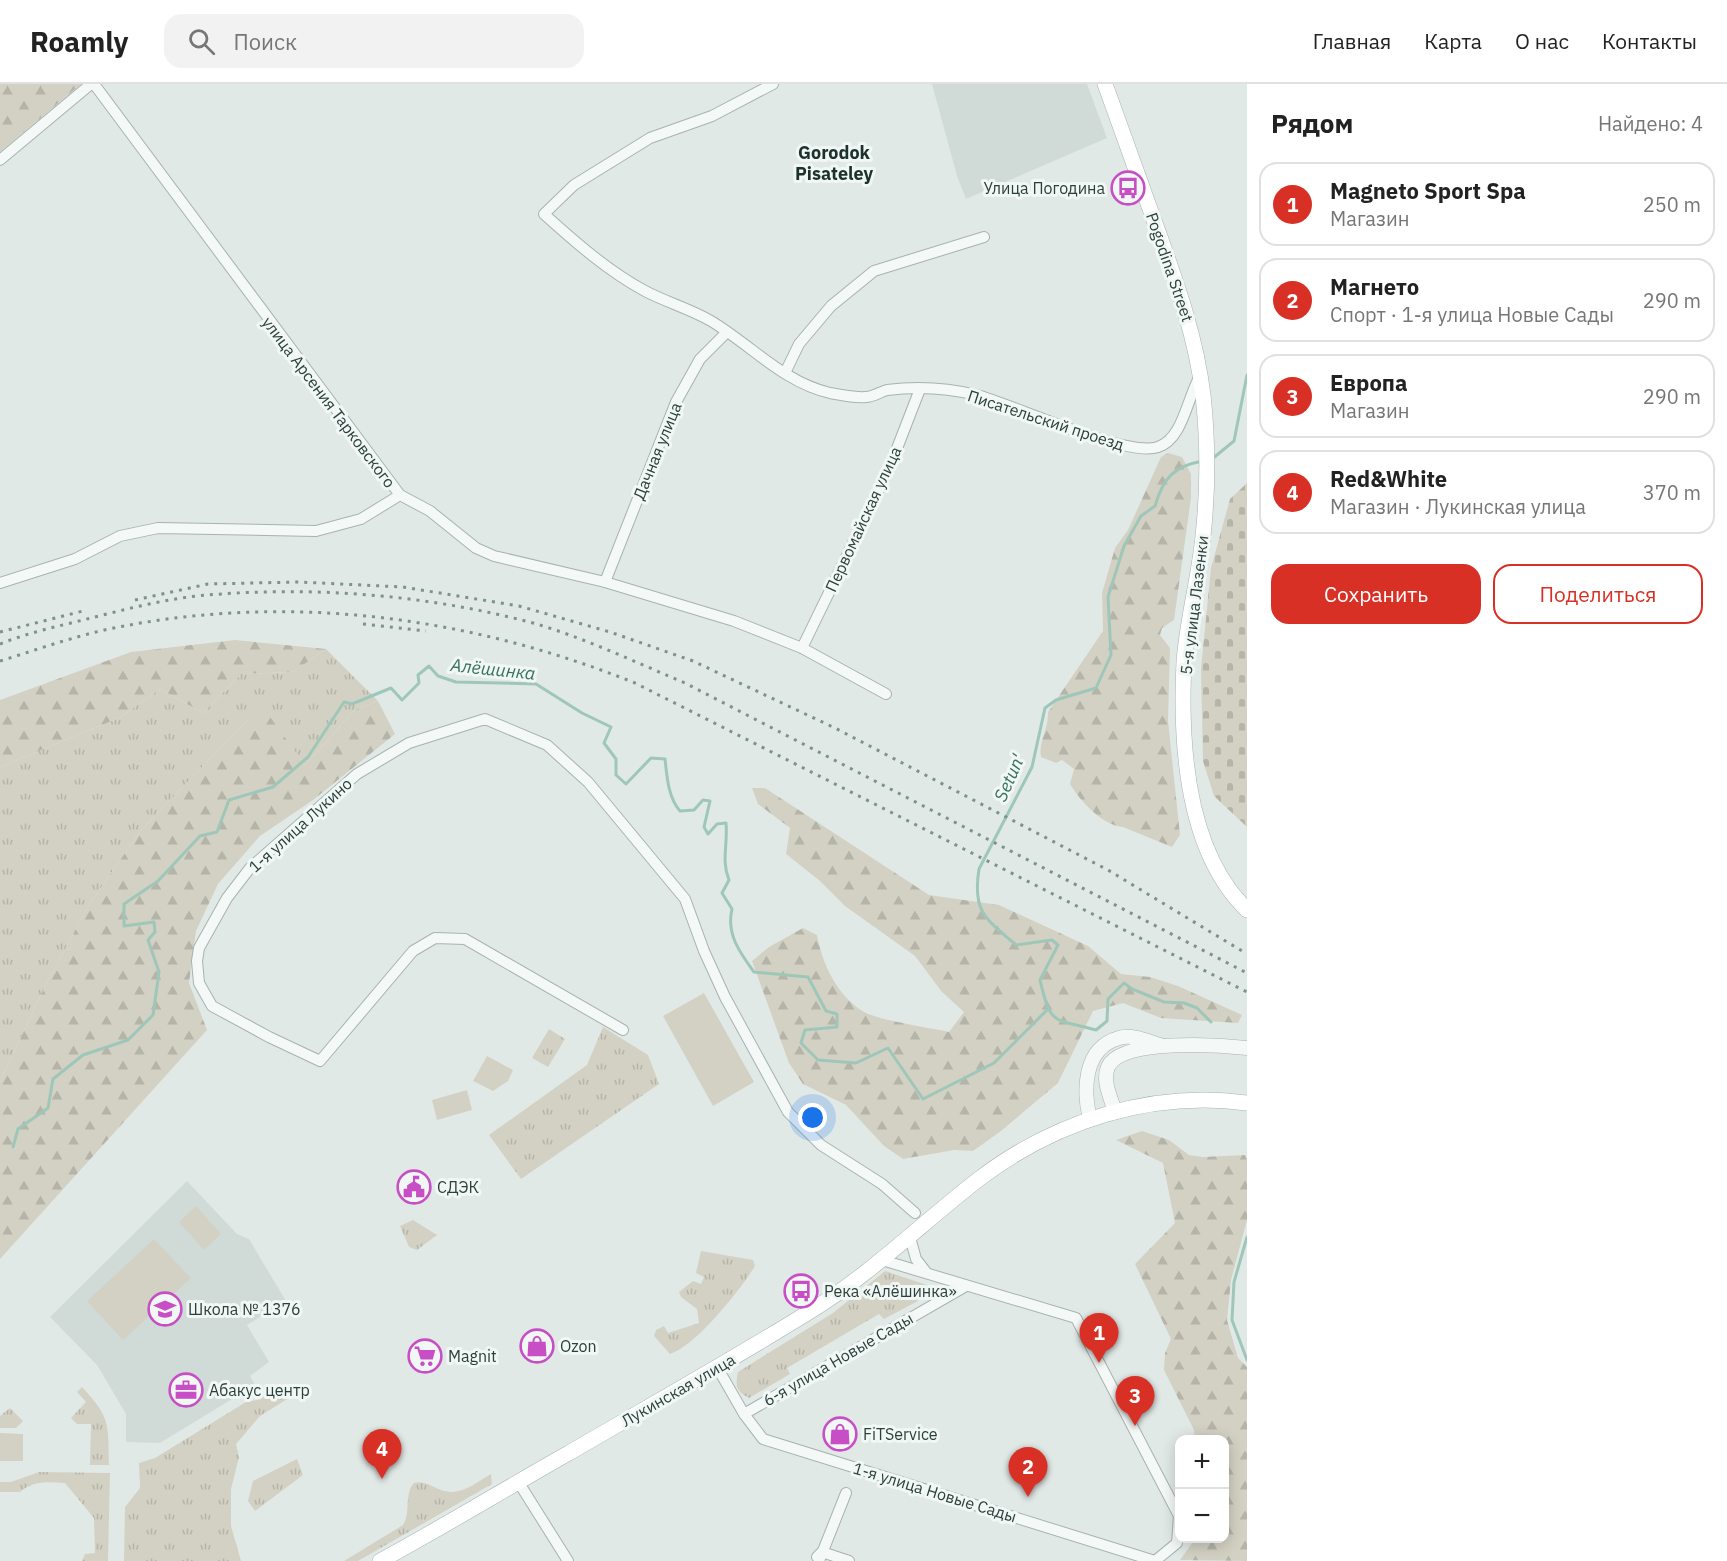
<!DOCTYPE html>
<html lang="ru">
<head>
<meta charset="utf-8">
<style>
  :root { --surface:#fff; --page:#f2f2f2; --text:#222; --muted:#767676; --line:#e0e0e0; --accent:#d93025 }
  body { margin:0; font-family:"IBM Plex Sans",sans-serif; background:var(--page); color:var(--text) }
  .controls { position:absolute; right:18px; bottom:18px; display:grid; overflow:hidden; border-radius:12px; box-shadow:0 3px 15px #0003 }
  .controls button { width:54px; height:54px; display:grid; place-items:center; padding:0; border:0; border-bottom:2px solid var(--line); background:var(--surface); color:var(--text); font:30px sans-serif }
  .you { position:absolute; left:813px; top:1034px; width:21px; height:21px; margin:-15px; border:4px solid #fff; border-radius:50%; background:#1a73e8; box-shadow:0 0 0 9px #1a73e833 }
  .badge { display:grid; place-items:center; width:39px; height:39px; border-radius:50%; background:var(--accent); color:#fff; font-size:20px; font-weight:700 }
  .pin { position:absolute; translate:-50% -50px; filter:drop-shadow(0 2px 3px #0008) }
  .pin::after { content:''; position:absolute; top:32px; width:21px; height:18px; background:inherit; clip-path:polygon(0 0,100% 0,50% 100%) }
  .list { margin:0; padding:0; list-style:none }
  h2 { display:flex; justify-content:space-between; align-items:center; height:78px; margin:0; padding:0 24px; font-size:26px }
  h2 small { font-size:20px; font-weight:400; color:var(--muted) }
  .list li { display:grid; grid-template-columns:39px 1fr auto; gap:18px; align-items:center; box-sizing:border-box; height:84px; margin:0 12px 12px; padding:0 12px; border:2px solid var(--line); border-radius:18px }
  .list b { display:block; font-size:22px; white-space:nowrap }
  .list p { margin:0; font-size:20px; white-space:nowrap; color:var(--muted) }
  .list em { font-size:20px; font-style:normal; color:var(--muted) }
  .actions { display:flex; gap:12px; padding:18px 24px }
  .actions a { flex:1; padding:14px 0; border:2px solid var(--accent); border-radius:18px; text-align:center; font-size:21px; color:var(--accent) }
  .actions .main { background:var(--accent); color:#fff }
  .icon { flex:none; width:33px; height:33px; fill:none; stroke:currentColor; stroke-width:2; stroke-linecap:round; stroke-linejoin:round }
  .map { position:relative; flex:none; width:1247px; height:1477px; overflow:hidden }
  header { display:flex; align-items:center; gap:36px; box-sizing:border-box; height:84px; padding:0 30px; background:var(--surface); border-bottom:2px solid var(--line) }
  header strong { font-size:28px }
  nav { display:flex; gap:33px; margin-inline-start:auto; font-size:21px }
  .search { width:420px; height:54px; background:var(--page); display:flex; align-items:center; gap:15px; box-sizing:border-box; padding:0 21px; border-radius:18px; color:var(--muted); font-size:22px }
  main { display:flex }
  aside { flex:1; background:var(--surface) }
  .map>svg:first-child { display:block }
  .built { fill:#d0dbd8 }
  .grass { fill:url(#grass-tufts) }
  .forest { fill:url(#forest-firs) }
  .cemetery { fill:url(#cemetery-stones) }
  .pitch { fill:#d3d1c3 }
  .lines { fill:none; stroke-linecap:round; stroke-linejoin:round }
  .stream { stroke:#9ec7ba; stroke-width:3 }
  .minor-casing { stroke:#a7b3b0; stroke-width:12 }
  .tertiary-casing { stroke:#a7b3b0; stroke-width:15 }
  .secondary-casing { stroke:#a7b3b0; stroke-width:16 }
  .minor { stroke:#f4f8f7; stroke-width:10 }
  .tertiary { stroke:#f4f8f7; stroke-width:14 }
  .secondary { stroke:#fff; stroke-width:15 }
  .rail { stroke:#7c928d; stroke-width:3; stroke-dasharray:3 6; stroke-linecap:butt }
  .labels { text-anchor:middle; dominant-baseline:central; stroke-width:6; stroke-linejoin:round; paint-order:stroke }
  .poi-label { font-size:16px; fill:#2b403c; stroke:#f1f7f5; text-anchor:start }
  .street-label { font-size:16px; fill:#2b403c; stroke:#f1f7f5 }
  .neighbourhood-label { font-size:18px; font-weight:bold; fill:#1d312d; stroke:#f1f7f5 }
  .water-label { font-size:18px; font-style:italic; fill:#377261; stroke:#f1f7f5 }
</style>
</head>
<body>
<header>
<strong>Roamly</strong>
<div class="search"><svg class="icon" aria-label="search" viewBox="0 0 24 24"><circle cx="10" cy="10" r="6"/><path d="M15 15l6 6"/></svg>Поиск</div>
<nav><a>Главная</a><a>Карта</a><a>О нас</a><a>Контакты</a></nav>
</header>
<main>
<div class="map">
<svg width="1247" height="1477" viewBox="0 0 1247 1477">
  <defs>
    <pattern id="grass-tufts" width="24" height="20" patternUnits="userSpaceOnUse" patternTransform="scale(1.5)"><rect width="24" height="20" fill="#d3d1c3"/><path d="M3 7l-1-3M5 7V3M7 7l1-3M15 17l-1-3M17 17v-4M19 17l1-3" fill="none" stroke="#b5b4a8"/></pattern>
    <pattern id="forest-firs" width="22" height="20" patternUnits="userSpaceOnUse" patternTransform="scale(1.5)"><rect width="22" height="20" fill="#d3d1c3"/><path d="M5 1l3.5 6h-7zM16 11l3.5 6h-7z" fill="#b5b4a8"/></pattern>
    <pattern id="cemetery-stones" width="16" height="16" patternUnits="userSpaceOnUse" patternTransform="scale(1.5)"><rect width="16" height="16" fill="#d3d1c3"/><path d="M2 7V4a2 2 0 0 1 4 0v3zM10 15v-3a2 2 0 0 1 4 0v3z" fill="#b5b4a8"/></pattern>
  </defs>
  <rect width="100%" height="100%" fill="#e1e9e7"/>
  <g class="built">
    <path d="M932,0H1087L1107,54L966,115L957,92Z"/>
    <path d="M187,1097L237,1150L249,1155L286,1217L247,1241L269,1278L250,1292L255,1301L160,1359L126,1358V1330L97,1281L50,1233Z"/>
  </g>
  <g class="grass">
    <path d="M326,565L378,617L355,626L305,681L269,633L248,636L141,746L89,821L45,902L0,998V683L119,634L160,605L203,629L241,590L293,588Z"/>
    <path d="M603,943L648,971L659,1000L521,1095L489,1051L587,981Z"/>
    <path d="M549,945L565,955L548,983L532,974Z"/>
    <path d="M413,1136L437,1151L417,1166L409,1163L400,1142Z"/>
    <path d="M701,1167L753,1176L755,1182C741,1205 696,1262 670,1270L654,1252L656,1246L664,1242L668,1249L699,1239L697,1225L681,1213L679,1208L693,1197L701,1200L704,1193L696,1189Z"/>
    <path d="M885,1187L936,1204L929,1211L917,1200L909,1204L918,1217L884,1235L879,1230L787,1284L790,1290L749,1314C736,1307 735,1302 738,1288L833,1229Z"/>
    <path d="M276,1302L289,1309V1314L260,1332L236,1360L239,1373L231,1405V1442L241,1477H124L125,1423L140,1404L139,1379L155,1374L246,1318L261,1315Z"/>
    <path d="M82,1303C111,1334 108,1340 109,1381H90L91,1340H77L71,1334L86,1318L77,1308Z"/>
    <path d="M10,1324L23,1337L16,1344H0V1332Z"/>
    <path d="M297,1375L303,1391L255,1427L248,1417L253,1397Z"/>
    <path d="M39,1388L110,1389L108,1477H82L85,1470L95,1469L94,1434L65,1399C48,1398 33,1396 20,1408H0V1398H11Z"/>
    <path d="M491,1390L492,1400L358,1477H344L403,1441C411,1429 404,1409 414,1399C426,1395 438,1408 451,1408C465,1408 479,1397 491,1390Z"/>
  </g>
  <g class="forest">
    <path d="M0,0H81L0,68Z"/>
    <path d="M1168,369L1182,373L1191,390V414L1174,536L1162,544L1160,551L1170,564L1168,637L1180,751L1172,763L1123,743C1103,742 1080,717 1070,700L1074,685L1062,676L1056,679L1041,673C1038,658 1049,644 1048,628L1103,547L1102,509L1115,464L1128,446L1161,373Z"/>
    <path d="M235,556L326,565L293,588L241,590L203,629L160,605L119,634L0,683V616L131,568Z"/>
    <path d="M378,617L395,650L313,716L260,752L218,800L196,847L189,899L207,946L0,1175V998L45,902L89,821L141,746L248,636L261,629L270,633L305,681L355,626Z"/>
    <path d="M752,704H765L929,811L999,821L1088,862L1121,890L1150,893L1178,902L1242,931L1238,939L1161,934L1123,919L1093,927L1058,999L1001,1047L973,1067L954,1066L903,1075L884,1062L846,1021L803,1000L789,979L752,877L769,863L803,844L817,851C822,879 837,912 864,928C878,936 931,944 949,948L964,928L942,908L915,872L845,822L820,797L786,770L790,744L758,720Z"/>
    <path d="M1142,1047L1169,1056L1189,1071L1203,1073L1245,1071L1247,1076V1136L1231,1196L1227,1236L1238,1274L1247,1283V1477L1180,1476L1195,1455L1224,1454V1356L1195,1355L1194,1346L1164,1286L1165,1269L1171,1255L1135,1180L1175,1139L1163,1079L1116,1056Z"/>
  </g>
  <path class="cemetery" d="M1247,399V743L1214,712L1203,677L1201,584L1211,484L1230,415Z"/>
  <g class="pitch">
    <path d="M704,909L754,998L713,1022L663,932Z"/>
    <path d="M487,972L513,986L508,997L493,1007L473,997Z"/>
    <path d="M467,1006L472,1026L437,1036L432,1016Z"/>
    <path d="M196,1122L221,1150L204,1166L179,1138Z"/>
    <path d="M154,1155L191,1194L123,1256L87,1217Z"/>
    <path d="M0,1349L23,1350V1377H0Z"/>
  </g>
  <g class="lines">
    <g class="stream">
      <path d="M1212,375L1234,357L1247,291"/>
      <path d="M1203,377C1174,382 1163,394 1155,422L1141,432L1124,462L1108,513L1111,571L1096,604L1056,616L1045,624L1032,683L979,785C972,828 986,835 1016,861L1052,856L1058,861L1040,896C1051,943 1053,934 1096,946L1107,937L1108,915L1124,899L1132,905L1164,918L1184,919L1197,924L1211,938"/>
      <path d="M13,1063L18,1045L48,1024L53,995L83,971L128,956L153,931L159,888L148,856L155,848L154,838L124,842V820L158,797L200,752L217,748L229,716L273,703L308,673L344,618L352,620L391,604L402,616L419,599L418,591L429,582L438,592L456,598L536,600L582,629L611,643L604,659L616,675V691L626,700L651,674L665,675C667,693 668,713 680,727L694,726L703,716L710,717L704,743L708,750L717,740L726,739C728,761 721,776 729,796L722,809L732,825C726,850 740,869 754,888L808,893L826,927L837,930V943L805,946L801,959L818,976L856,979L888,964L923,1015L994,979L1047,926"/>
      <path d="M1247,1153L1234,1198L1232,1236L1247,1276"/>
    </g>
    <g class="minor-casing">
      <g id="minor">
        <path d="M94,0L400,411L430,427L476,464L494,472L605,498L734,537L802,564L886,610"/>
        <path d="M773,0L712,32L650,54L574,101L544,130C575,158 608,187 645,207C666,218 690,225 711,237C751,261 783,298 830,309C840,311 855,314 866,313C873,313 880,308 887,306C917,302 948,304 977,311C1015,321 1126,374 1158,363C1183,355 1187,314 1200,292"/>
        <path d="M0,76L91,0"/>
        <path d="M785,289L799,260L831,222L874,187L984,153"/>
        <path d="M605,498L676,318L700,275L727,248"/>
        <path d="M0,499L75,475L120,452L158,444L316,447L361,435L400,411"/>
        <path d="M802,564L889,385L920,305"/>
        <path d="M623,946L465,855L435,854L413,867L320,977L269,953L212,922L199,899L197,877L199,864L227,814L250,784L357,690L409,659L485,635L547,661L588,698L685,815L704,867L725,913L788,1028L821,1061L882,1100L915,1129"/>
        <path d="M910,1153L916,1175L926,1188"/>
        <path d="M717,1283L744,1330L763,1355L1155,1477L1177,1459L1179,1432L1076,1234L882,1176"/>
        <path d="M744,1330L966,1202"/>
        <path d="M519,1399L568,1477"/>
        <path d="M817,1473L822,1468L849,1477"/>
        <path d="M819,1477L846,1409"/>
      </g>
    </g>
    <g class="tertiary-casing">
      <g id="tertiary">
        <path d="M1115,1028C1111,1014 1102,997 1108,983C1120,954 1220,961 1247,964"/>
        <path d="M1090,1035C1083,1007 1083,964 1119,954C1132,950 1147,957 1160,961"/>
      </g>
    </g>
    <g class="secondary-casing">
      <g id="secondary">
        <path d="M1105,0C1123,50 1141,100 1159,150C1178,203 1196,254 1203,311C1208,357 1208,406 1203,452C1199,494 1187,536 1184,578C1180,658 1186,767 1247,826"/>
        <path d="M380,1477C443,1443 505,1405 567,1370C648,1323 730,1277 809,1228C871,1190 922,1139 979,1095C1055,1037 1152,1006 1247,1019"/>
      </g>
    </g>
    <use href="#minor" class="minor"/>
    <use href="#tertiary" class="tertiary"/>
    <use href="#secondary" class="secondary"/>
    <g class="rail">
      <path d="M135,516L208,500L299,498L403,503L519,522L610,548L693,577L835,644L1108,786L1247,870"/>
      <path d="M363,540L426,547"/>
      <path d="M0,548L83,527"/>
      <path d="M0,560C27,549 55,543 83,536C123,526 167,514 208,511C316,502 428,511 533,539C585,554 635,578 685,599L1247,889"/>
      <path d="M0,577C36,566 72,553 109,545C286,508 468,532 635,599L1247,908"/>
    </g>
  </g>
  <defs>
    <g id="bus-ring" transform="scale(1.725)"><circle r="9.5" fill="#f1f7f5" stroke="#c74ec5" stroke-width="1.5"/><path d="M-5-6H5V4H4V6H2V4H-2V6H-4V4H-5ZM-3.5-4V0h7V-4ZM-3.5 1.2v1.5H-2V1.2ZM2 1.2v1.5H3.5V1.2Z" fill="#c74ec5"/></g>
    <g id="civic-ring" transform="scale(1.725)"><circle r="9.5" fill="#f1f7f5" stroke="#c74ec5" stroke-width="1.5"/><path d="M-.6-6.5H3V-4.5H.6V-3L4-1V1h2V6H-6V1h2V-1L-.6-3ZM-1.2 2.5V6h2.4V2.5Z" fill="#c74ec5"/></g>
    <g id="school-ring" transform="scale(1.725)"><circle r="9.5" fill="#f1f7f5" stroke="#c74ec5" stroke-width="1.5"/><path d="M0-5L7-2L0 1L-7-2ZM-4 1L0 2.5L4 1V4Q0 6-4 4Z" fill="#c74ec5"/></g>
    <g id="shop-ring" transform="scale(1.725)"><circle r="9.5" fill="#f1f7f5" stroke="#c74ec5" stroke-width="1.5"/><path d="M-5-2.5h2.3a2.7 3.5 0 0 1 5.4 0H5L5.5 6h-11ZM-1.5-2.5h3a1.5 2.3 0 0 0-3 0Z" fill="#c74ec5"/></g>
    <g id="supermarket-ring" transform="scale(1.725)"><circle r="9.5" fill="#f1f7f5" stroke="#c74ec5" stroke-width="1.5"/><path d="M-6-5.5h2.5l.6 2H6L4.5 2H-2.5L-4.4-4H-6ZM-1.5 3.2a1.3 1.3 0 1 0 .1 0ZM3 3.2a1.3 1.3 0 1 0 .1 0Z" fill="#c74ec5"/></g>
    <g id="office-ring" transform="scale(1.725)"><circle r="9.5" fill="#f1f7f5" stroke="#c74ec5" stroke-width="1.5"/><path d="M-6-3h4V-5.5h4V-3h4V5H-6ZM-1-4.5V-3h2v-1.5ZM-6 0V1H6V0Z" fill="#c74ec5"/></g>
  </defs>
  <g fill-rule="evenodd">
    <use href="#bus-ring" x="1128" y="104"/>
    <use href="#civic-ring" x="414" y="1103"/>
    <use href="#bus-ring" x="801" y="1207"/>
    <use href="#school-ring" x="165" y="1225"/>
    <use href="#shop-ring" x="537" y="1262"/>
    <use href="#supermarket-ring" x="425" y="1272"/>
    <use href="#office-ring" x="186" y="1306"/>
    <use href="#shop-ring" x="840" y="1350"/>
  </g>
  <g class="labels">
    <g class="poi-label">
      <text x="1105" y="104" text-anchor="end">Улица Погодина</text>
      <text x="437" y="1103">СДЭК</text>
      <text x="824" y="1207">Река «Алёшинка»</text>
      <text x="188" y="1225">Школа № 1376</text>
      <text x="560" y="1262">Ozon</text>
      <text x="448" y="1272">Magnit</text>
      <text x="209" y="1306">Абакус центр</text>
      <text x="863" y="1350">FiTService</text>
    </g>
    <g class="street-label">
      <text transform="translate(1170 183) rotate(71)">Pogodina Street</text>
      <text transform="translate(329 318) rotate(53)">улица Арсения Тарковского</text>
      <text transform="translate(1046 336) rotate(18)">Писательский проезд</text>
      <text transform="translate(657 367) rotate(-68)">Дачная улица</text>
      <text transform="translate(863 435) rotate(-65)">Первомайская улица</text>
      <text transform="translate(1194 521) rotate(-83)">5-я улица Лазенки</text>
      <text transform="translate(300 741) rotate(-42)">1-я улица Лукино</text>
      <text transform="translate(838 1275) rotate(-30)">6-я улица Новые Сады</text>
      <text transform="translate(678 1306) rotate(-30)">Лукинская улица</text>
      <text transform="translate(935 1408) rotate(17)">1-я улица Новые Сады</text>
    </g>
    <g class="neighbourhood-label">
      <text x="834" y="68">Gorodok<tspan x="834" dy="21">Pisateley</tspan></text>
    </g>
    <g class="water-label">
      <text transform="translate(493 585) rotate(6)">Алёшинка</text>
      <text transform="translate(1009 694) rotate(-66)">Setun'</text>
    </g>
  </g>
</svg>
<div class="controls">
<button>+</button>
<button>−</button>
</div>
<div class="you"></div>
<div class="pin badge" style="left:1099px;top:1279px">1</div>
<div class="pin badge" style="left:1028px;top:1413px">2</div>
<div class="pin badge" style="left:1135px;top:1342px">3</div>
<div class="pin badge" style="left:382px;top:1395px">4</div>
</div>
<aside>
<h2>Рядом<small>Найдено: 4</small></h2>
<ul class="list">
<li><span class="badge">1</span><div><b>Magneto Sport Spa</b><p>Магазин</p></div><em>250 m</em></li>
<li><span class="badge">2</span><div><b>Магнето</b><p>Спорт · 1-я улица Новые Сады</p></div><em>290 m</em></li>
<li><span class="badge">3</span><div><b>Европа</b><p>Магазин</p></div><em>290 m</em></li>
<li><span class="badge">4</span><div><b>Red&amp;White</b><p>Магазин · Лукинская улица</p></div><em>370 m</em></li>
</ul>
<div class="actions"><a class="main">Сохранить</a><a>Поделиться</a></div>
</aside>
</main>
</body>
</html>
